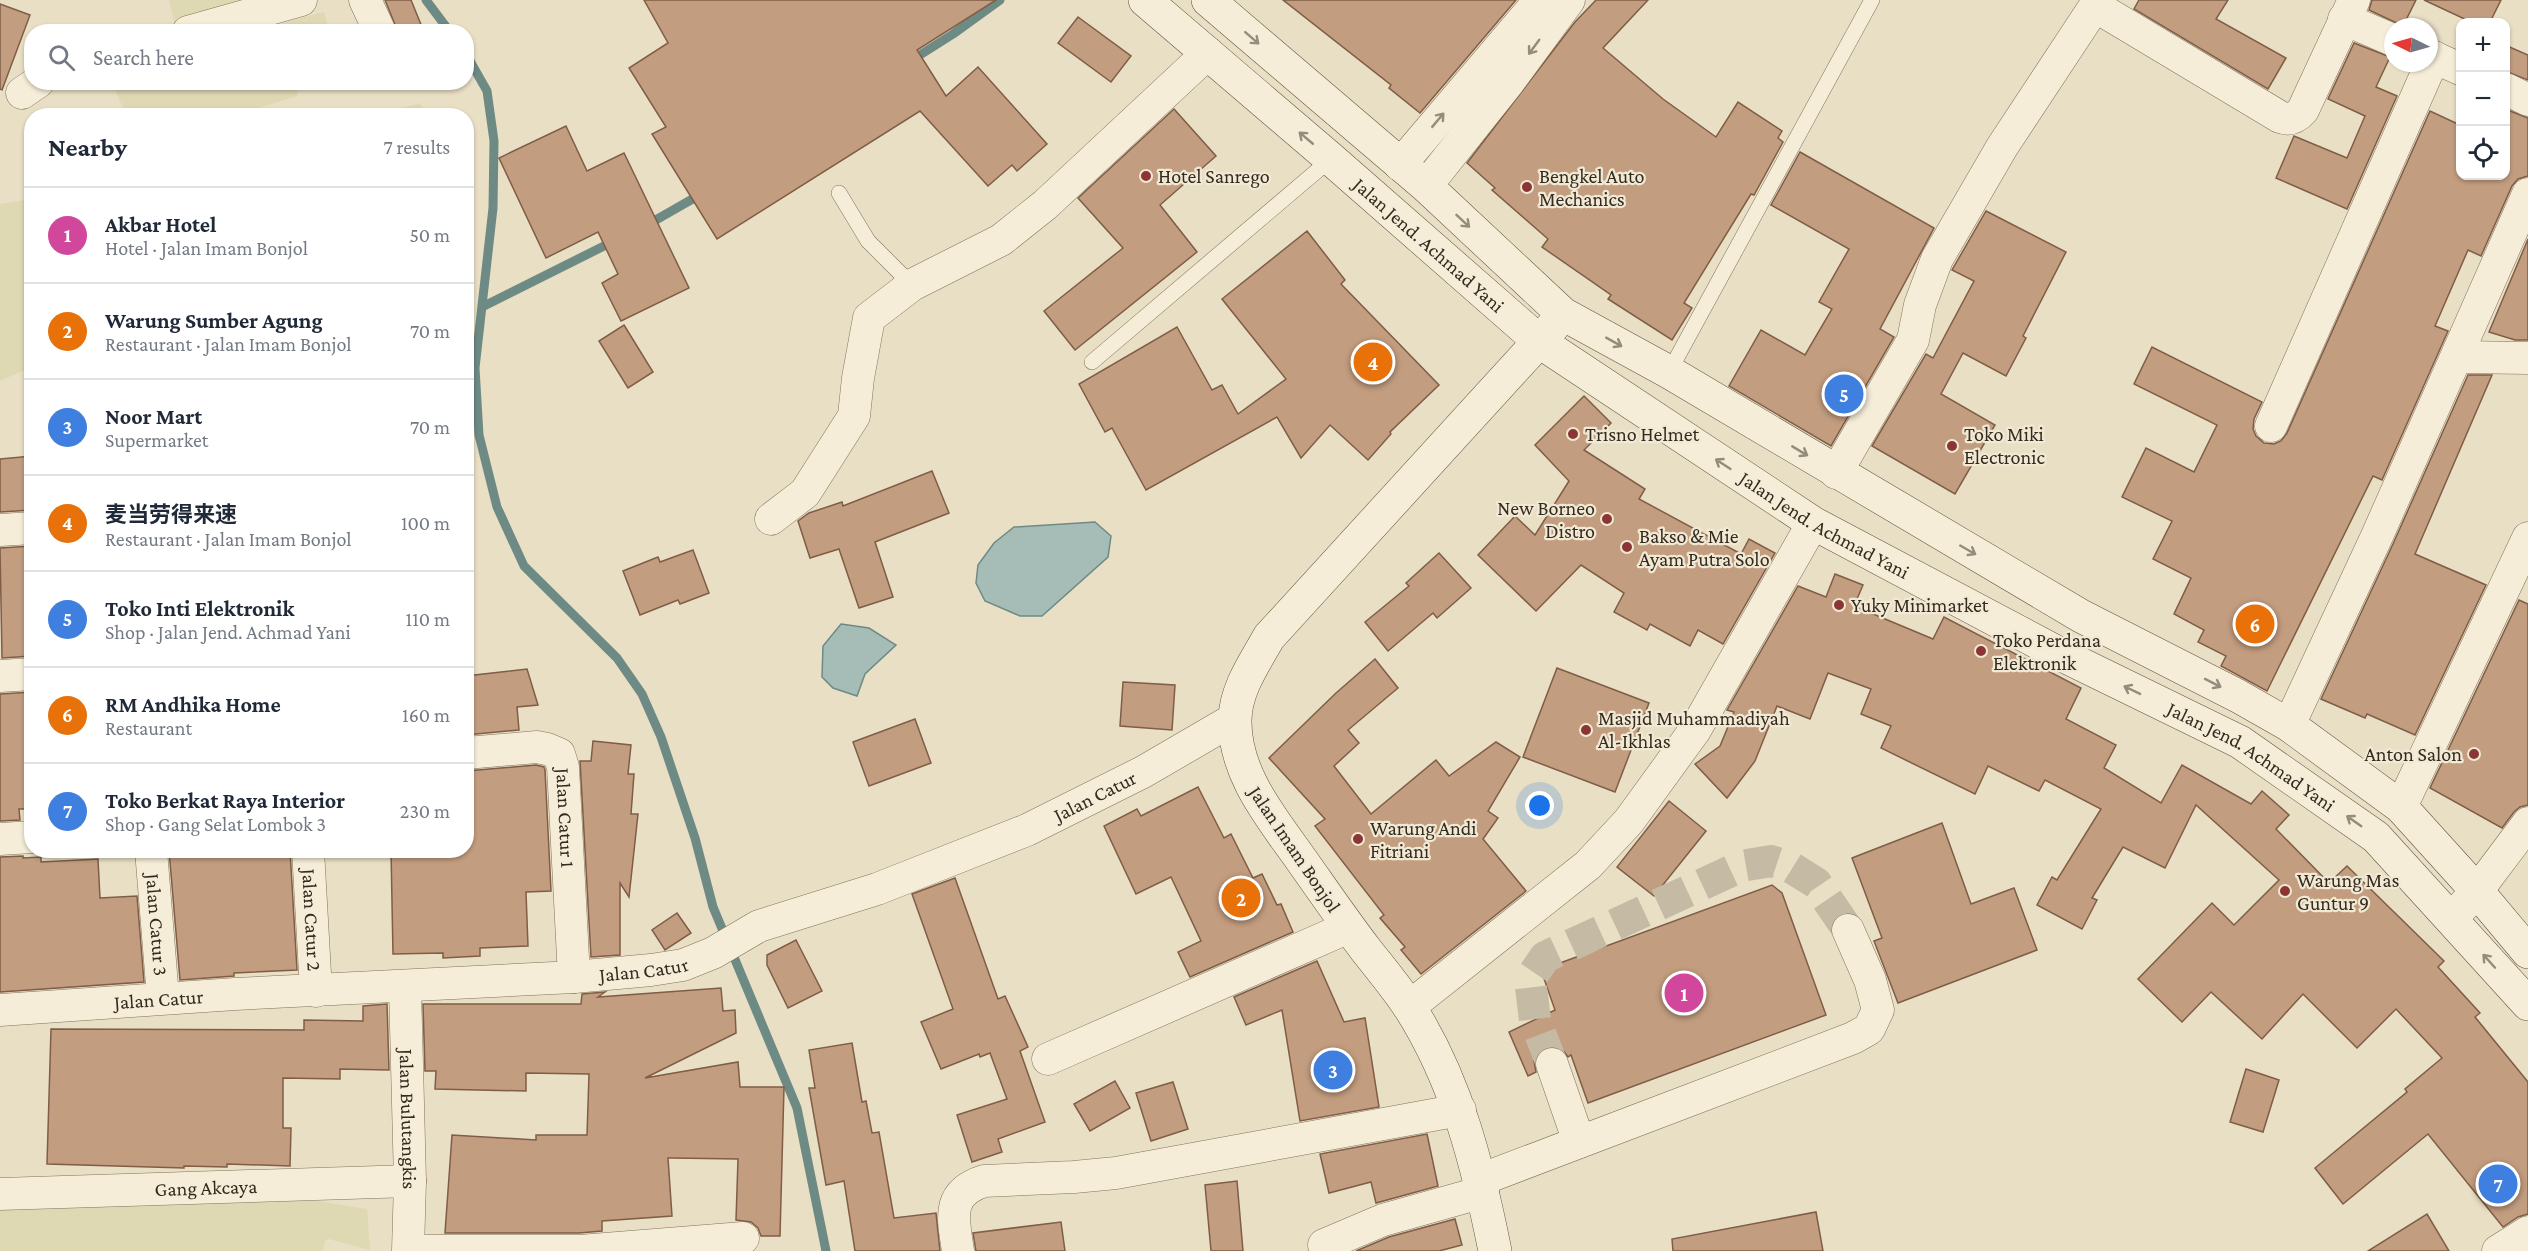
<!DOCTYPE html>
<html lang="en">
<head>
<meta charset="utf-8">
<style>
  :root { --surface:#fff; --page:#f2f2f3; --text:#1f2937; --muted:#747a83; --line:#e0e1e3; --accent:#8b3534 }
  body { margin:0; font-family:"Crimson Pro","Noto Sans SC",serif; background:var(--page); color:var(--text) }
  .controls { position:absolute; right:18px; top:18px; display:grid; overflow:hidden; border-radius:12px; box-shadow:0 2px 4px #0004 }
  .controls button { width:54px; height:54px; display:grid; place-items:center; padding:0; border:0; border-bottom:2px solid var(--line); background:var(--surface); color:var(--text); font:30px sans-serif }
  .compass { position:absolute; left:2384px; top:18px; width:54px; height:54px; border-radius:50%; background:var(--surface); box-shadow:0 2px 4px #0004; rotate:275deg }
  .you { position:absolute; left:1540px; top:806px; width:21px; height:21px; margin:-15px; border:4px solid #fff; border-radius:50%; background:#1a73e8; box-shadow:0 0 0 9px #1a73e833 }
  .badge { display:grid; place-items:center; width:39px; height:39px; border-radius:50%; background:var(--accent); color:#fff; font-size:20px; font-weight:700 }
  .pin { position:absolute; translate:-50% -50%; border:3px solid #fff; box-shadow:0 2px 6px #0006 }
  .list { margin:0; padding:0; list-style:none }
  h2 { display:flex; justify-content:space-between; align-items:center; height:78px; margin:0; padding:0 24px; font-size:26px }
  h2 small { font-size:20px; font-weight:400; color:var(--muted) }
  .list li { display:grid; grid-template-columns:39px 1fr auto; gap:18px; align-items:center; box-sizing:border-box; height:96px; padding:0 24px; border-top:2px solid var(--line) }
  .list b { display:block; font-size:22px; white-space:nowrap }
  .list p { margin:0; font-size:20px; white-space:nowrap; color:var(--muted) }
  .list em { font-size:20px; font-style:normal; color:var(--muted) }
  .icon { flex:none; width:33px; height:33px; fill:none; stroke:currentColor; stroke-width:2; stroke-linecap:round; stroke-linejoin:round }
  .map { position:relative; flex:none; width:2528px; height:1251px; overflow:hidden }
  .search { position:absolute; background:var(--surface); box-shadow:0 2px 4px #0004; left:24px; top:24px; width:450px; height:66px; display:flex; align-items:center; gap:15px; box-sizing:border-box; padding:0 21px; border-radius:24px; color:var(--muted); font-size:22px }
  .panel { position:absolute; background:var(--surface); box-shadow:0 2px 4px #0004; left:24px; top:108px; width:450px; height:750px; border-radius:24px }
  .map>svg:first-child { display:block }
  .farmland { fill:#ded8b3 }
  .water { fill:#a6bdb7; stroke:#6e8a84; stroke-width:1.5 }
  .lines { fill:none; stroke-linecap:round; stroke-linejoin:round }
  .stream { stroke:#6e8a84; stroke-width:9 }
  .building { fill:#c39d7f; stroke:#7f5d46; stroke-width:1.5 }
  .street-tunnel { stroke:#c5bba4; stroke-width:32; stroke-dasharray:32 16; stroke-linecap:butt }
  .lane-casing { stroke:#82725d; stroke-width:16 }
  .street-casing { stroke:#82725d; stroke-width:33 }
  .secondary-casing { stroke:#645340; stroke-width:34 }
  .lane { stroke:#f5edd8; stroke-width:15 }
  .street { stroke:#f5edd8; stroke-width:32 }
  .secondary { stroke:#f5edd8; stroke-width:33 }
  .oneway { stroke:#948c7c }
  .poi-dot { fill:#8b3534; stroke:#f1e9d4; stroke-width:2 }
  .labels { text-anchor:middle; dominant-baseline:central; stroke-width:4.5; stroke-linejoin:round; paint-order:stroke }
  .poi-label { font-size:20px; fill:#342a1f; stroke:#f1e9d4; text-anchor:start }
  .street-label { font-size:20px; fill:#342a1f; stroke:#f1e9d4 }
</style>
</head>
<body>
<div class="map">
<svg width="2528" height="1251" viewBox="0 0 2528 1251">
  <rect width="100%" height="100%" fill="#e9dfc5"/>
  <g class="farmland">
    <path d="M169,0H271L175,25Z"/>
    <path d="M324,12L329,31H253Z"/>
    <path d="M112,83H298L297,96L233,116L126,115Z"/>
    <path d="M420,103L425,115H381Z"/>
    <path d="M31,199V367L0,381V204Z"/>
    <path d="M0,1197H291L367,1209L370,1250L329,1239L325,1241L323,1251H0Z"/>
  </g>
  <g class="water">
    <path d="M1095,522L1111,536L1108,557L1042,616H1020L985,601L976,583L978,565L994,543L1014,527Z"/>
    <path d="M841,624L869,628L896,645L865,674L857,696L833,688L822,677L823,646Z"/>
  </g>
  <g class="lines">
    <g class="stream">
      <path d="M426,0L450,32"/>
      <path d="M466,54L487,91L494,141L493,208L475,368L479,435L497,507L524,566L617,658L642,694L661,737L695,838L713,907L797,1108L826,1251"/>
      <path d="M912,60L953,34L1000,0"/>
      <path d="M647,225L703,193"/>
      <path d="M484,306L616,240"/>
    </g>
  </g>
  <g class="building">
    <path d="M385,0H411L424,32H398Z"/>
    <path d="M644,0H996L917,50L946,96L978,67L1047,144L1017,171L1012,165L988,186L920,111L717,239L652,134L666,127L629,68L668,43Z"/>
    <path d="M1283,0H1516L1420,113L1389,88L1391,85Z"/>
    <path d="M1596,0H1648L1603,48L1663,99L1716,137L1738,102L1782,131L1778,138L1783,142L1754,195L1751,194L1684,303L1692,308L1672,340L1608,299L1611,295L1542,247L1548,239L1492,190L1495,188L1467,163L1575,22Z"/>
    <path d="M2139,0H2228L2216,19L2286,58L2268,89L2134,9Z"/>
    <path d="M2372,0H2416L2403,26L2369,10Z"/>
    <path d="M2424,0H2501L2490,22H2471Z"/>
    <path d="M0,4L30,15L2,90L0,89Z"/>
    <path d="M1078,17L1131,56L1111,82L1058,43Z"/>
    <path d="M2354,43L2390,57L2376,87L2397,96L2347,209L2276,178L2294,136L2347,158L2365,116L2328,99Z"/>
    <path d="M2505,45L2528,55V80L2505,71Z"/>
    <path d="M1174,109L1216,156L1160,205L1197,252L1075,350L1044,311L1123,248L1078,198Z"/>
    <path d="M2505,109L2528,118V176L2518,179L2512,186L2481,256L2468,250L2435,326L2448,331L2382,480L2373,476L2267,691L2221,666L2226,656L2198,642L2204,630L2174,614L2191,578L2153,559L2172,521L2122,497L2146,448L2194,472L2217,425L2134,384L2152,347L2262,402L2254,419L2253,429L2256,436L2264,443L2274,444L2281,441L2287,433L2430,111L2460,125V176H2505Z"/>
    <path d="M566,126L587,171L624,153L689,288L621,321L602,283L618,274L598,232L546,258L499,158Z"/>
    <path d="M1800,152L1934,228L1880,329L1894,337L1831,446L1729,386L1761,330L1805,355L1832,309L1819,302L1849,249L1771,205Z"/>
    <path d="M1986,211L2066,252L2023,336L2026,338L2006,376L1963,353L1941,394L1995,425L1955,494L1872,446L1926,354L1933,358L1974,281L1952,270Z"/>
    <path d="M1307,231L1345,280L1341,284L1439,385L1390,432L1391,434L1368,460L1330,425L1301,458L1277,417L1146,490L1112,428L1105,432L1079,384L1177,327L1212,390L1222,385L1238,414L1286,379L1222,299Z"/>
    <path d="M2528,239V340H2515L2489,332Z"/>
    <path d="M624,325L653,372L628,388L599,341Z"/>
    <path d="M2468,375H2492L2415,554L2486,585L2415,735L2367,714L2365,718L2321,699L2393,544Z"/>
    <path d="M1584,396L1611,423L1584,450L1645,489L1639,499L1741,554L1749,539L1775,553L1723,644L1698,630L1690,646L1650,624L1647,630L1614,612L1624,593L1581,565L1536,611L1478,555L1515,516L1535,535L1569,481L1535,445Z"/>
    <path d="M32,456V510L0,512V459Z"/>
    <path d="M932,471L949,513L875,542L893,597L859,608L839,549L810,558L798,521L809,513L842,502L843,506Z"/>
    <path d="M32,546V656L2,658L0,548Z"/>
    <path d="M693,550L709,593L680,604L678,600L640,615L623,571L658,557L660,562Z"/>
    <path d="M1439,553L1471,588L1437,618L1433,613L1388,651L1365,622L1409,586L1406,583Z"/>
    <path d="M1835,574L1863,585L1854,606L1933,639L1944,617L2081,688L2066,719L2116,745L2104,768L2161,803L2182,765L2251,804L2262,791L2289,815L2276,829L2329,883L2347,866L2444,961L2438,967L2480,1013L2475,1017L2528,1082V1214L2518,1217L2503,1227L2428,1134L2343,1204L2315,1168L2407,1092L2405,1089L2442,1058L2396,1009L2357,1048L2303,994L2262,1039L2211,992L2182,1022L2138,979L2212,903L2234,925L2279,880L2196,805L2165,868L2123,847L2092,898L2097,900L2082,929L2037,905L2052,877L2057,880L2101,809L2045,780L2039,791L1988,766L1975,794L1881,748L1891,726L1861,714L1871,689L1828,673L1810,719L1777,706L1755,761L1727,798L1695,764L1720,746L1734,712L1727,710L1798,586L1826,597Z"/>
    <path d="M2519,600L2528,604V805L2520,807L2514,812L2502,828L2430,788Z"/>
    <path d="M1375,659L1398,688L1348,730L1359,743L1334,766L1371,814L1436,760L1449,776L1496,742L1520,757L1488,811L1498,818L1483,839L1526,891L1421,974L1401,950L1405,947L1380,918L1384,915L1315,826L1325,819L1269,758L1336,693Z"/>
    <path d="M1557,668L1649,703L1615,792L1523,757Z"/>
    <path d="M527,669L538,705L517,707L519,730L466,735V676Z"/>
    <path d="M1123,682L1175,685L1172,730L1120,726Z"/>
    <path d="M32,692V809H19L20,820L0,821V694Z"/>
    <path d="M915,719L931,763L869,786L853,742Z"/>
    <path d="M593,741L631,745L628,774H634L631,814H638L629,897L620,883V955L591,957L580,761H591Z"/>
    <path d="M536,765L544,767L545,770L551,891L526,892L528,946L480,948V956L443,958V953L393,954L391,850H466V771Z"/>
    <path d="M1198,787L1224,838L1231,834L1253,878L1262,874L1277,905L1281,904L1293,932L1190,977L1178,952L1201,941L1171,877L1136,894L1104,826L1137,809L1141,816Z"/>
    <path d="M1669,801L1706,831L1654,896L1617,867Z"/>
    <path d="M1942,823L1971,904L2014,888L2037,950L1898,1003L1874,941L1882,938L1852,858Z"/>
    <path d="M169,850H290L297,970L234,973V976L180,980Z"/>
    <path d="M23,856V858L41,857V862L98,859L100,898L137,896L144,982L0,992V857Z"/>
    <path d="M955,878L998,999L1005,996L1028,1047L1020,1051L1045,1122L998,1139L1002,1152L972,1162L957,1115L1007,1099L990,1053L980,1057L979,1054L941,1069L921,1022L953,1009L912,894Z"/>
    <path d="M1772,885L1782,893L1826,1015L1588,1103L1571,1055L1568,1057L1563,1050L1556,1047H1547L1539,1052L1534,1061L1536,1072L1528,1076L1509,1032L1555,1010L1541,970Z"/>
    <path d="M677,913L691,933L665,950L652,930Z"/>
    <path d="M796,940L822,991L788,1008L767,965V955Z"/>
    <path d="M1317,961L1344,1022L1365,1018L1379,1107L1300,1121L1282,1010L1246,1025L1234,997Z"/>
    <path d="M721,988L723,1011L735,1010L736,1033L645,1078L738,1062L740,1087H784L780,1236H761L758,1228L751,1222L736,1220L738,1159L672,1158H668L672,1216L602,1221V1231L579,1233H445L452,1135L536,1140V1135H587L589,1074L526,1073V1091L435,1089L436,1071H425L423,1004H581L582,994L605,992L598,997Z"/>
    <path d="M387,1004L389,1070L340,1069V1079L283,1078V1128H291L290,1166L227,1164V1167L184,1166V1168L47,1164L51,1029L304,1030V1020L363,1021V1006Z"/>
    <path d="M852,1043L862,1102L866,1101L872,1133L879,1132L894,1218L936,1213L940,1251H855L844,1181L826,1185L809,1088H815L809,1050Z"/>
    <path d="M2246,1069L2279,1080L2263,1132L2230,1122Z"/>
    <path d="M1115,1081L1130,1108L1090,1131L1074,1104Z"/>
    <path d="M1173,1082L1188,1129L1151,1141L1136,1093Z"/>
    <path d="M1427,1134L1438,1186L1376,1203L1371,1182L1329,1193L1320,1154Z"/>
    <path d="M1237,1181L1243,1251H1211L1205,1185Z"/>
    <path d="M1816,1212L1823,1251H1673L1672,1239Z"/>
    <path d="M2427,1214L2449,1251H2368Z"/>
    <path d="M1455,1219L1462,1245L1439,1251H1356L1389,1237Z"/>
    <path d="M1061,1222L1065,1251H976L973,1233Z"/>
  </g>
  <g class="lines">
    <path class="street-tunnel" d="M1552,1064L1535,1020L1530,979L1545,957L1742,866L1771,861L1792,868L1816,883L1848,930"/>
    <g class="lane-casing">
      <g id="lane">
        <path d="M839,193L868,241L912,285"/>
        <path d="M1092,362L1331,159"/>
        <path d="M1669,372L1872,0"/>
      </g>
    </g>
    <g class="street-casing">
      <g id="street">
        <path d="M365,0L380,32"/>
        <path d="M2095,6L2280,117C2290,121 2296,118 2303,110L2354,0"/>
        <path d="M2344,19L2393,40"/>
        <path d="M188,32L301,0"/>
        <path d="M2429,55L2460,69"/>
        <path d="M2506,89L2528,100"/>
        <path d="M22,93L38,82"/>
        <path d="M1400,165L1540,0"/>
        <path d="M1426,186L1508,83L1569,0"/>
        <path d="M2457,357L2528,358"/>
        <path d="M2271,426L2434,57"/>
        <path d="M1836,473L1913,340L1920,305L1937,259L2002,147L2099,0"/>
        <path d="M771,519L805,493L854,416L858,378L869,318L912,285L1001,240L1045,205L1208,53"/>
        <path d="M0,530L32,528"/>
        <path d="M0,676L32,674"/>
        <path d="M2289,725L2377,536L2528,194"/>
        <path id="s1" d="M466,753L537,747L547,749L559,754L563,767L574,977"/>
        <path d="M2401,807L2528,538"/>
        <path d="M0,839L32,837"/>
        <path id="s2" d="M151,850L163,998"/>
        <path id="s3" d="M308,850L316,991"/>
        <path d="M2451,919L2477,891L2528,823"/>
        <path id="s4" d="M405,987L410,1181L408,1251H580L743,1238"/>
        <path d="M1409,1007L1588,865L1629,821L1695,730L1813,523"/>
        <path id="s5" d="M0,1010L235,994L574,977L651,970L683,965L713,953L759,926L877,889L1027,830L1143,772L1234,719"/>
        <path d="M1048,1059L1349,927"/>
        <path d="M1552,1064L1579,1142"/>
        <path d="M1480,1180L1853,1038L1869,1029L1878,1010L1870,980L1848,930"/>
        <path id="s6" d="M0,1194L410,1181"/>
        <path d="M1324,1245L1383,1220L1483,1192"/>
        <path d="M958,1251C953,1218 946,1193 984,1181L1074,1177L1116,1173L1460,1110"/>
        <path d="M2498,1251L2528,1232"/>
      </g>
    </g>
    <g class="secondary-casing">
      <g id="secondary">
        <path id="s7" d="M1145,0L1331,159L1540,342L1813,523L2058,653L2240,742L2376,837L2528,1004"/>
        <path d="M1208,0L1426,186L1563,314L1669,372L2081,616L2238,696L2289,725L2401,807L2477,891L2528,952"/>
        <path d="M1495,1251C1478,1166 1457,1082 1410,1008C1397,988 1381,969 1366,950C1343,920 1322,889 1300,858C1271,817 1234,773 1235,720C1235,690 1255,662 1269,637L1554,325"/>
      </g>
    </g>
    <use href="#lane" class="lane"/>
    <use href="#street" class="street"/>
    <use href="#secondary" class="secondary"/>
  </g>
  <defs><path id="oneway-shaft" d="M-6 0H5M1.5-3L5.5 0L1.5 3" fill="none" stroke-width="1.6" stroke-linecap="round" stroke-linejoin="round" transform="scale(1.5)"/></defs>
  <g class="oneway">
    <use href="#oneway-shaft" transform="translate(1252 38) rotate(41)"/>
    <use href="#oneway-shaft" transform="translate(1534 47) rotate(126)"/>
    <use href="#oneway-shaft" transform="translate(1438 120) rotate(-50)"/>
    <use href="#oneway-shaft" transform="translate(1306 138) rotate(-140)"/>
    <use href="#oneway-shaft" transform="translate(1463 221) rotate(43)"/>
    <use href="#oneway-shaft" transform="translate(1614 342) rotate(29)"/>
    <use href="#oneway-shaft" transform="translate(1800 451) rotate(31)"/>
    <use href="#oneway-shaft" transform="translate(1723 464) rotate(-147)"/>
    <use href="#oneway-shaft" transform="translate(1968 550) rotate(30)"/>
    <use href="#oneway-shaft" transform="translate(2213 683) rotate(27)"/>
    <use href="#oneway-shaft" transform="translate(2132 690) rotate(-154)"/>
    <use href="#oneway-shaft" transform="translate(2354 821) rotate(-145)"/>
    <use href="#oneway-shaft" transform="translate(2489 961) rotate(-132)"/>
  </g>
  <g class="poi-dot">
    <circle cx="1146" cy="176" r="6"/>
    <circle cx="1527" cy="187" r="6"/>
    <circle cx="1573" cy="434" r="6"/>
    <circle cx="1952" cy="446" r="6"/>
    <circle cx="1607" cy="519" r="6"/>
    <circle cx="1627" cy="547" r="6"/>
    <circle cx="1839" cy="605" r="6"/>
    <circle cx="1981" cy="651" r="6"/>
    <circle cx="1586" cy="730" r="6"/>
    <circle cx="2474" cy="754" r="6"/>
    <circle cx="1358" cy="839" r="6"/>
    <circle cx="2285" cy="891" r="6"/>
  </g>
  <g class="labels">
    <g class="poi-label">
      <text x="1158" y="176">Hotel Sanrego</text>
      <text x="1539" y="176">Bengkel Auto<tspan x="1539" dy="23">Mechanics</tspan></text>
      <text x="1585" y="434">Trisno Helmet</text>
      <text x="1964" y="434">Toko Miki<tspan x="1964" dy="23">Electronic</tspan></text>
      <text x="1595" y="508" text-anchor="end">New Borneo<tspan x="1595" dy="23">Distro</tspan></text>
      <text x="1639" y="536">Bakso &amp; Mie<tspan x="1639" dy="23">Ayam Putra Solo</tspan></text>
      <text x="1851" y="605">Yuky Minimarket</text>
      <text x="1993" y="640">Toko Perdana<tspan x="1993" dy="23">Elektronik</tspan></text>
      <text x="1598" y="718">Masjid Muhammadiyah<tspan x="1598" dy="23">Al-Ikhlas</tspan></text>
      <text x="2462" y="754" text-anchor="end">Anton Salon</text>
      <text x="1370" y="828">Warung Andi<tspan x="1370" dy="23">Fitriani</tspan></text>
      <text x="2297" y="880">Warung Mas<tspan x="2297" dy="23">Guntur 9</tspan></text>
    </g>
    <g class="street-label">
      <text stroke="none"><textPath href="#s7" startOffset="375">Jalan Jend. Achmad Yani</textPath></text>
      <text stroke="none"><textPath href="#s7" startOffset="861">Jalan Jend. Achmad Yani</textPath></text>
      <text stroke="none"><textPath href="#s7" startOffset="1347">Jalan Jend. Achmad Yani</textPath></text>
      <text stroke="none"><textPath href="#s5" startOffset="1131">Jalan Catur</textPath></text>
      <text stroke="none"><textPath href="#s1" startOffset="159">Jalan Catur 1</textPath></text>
      <text transform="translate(1295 849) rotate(56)">Jalan Imam Bonjol</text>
      <text stroke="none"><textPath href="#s3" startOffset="70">Jalan Catur 2</textPath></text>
      <text stroke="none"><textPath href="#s2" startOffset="75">Jalan Catur 3</textPath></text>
      <text stroke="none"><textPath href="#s5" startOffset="645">Jalan Catur</textPath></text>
      <text stroke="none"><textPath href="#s5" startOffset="159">Jalan Catur</textPath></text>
      <text stroke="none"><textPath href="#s4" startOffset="132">Jalan Bulutangkis</textPath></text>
      <text stroke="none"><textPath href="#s6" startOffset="206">Gang Akcaya</textPath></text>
    </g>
  </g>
</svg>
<div class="controls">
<button>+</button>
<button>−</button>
<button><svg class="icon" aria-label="locate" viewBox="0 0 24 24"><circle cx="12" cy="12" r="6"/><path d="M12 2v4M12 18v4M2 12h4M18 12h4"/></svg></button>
</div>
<svg class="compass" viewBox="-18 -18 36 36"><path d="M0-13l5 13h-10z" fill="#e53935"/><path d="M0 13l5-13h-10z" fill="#747a83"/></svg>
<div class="you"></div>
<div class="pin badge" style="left:1684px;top:993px;background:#d1479c">1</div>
<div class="pin badge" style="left:1241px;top:898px;background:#e8710a">2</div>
<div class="pin badge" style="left:1333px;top:1070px;background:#3f7fe0">3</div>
<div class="pin badge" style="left:1373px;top:362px;background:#e8710a">4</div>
<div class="pin badge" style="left:1844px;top:394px;background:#3f7fe0">5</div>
<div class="pin badge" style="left:2255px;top:624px;background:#e8710a">6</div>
<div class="pin badge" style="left:2498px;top:1184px;background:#3f7fe0">7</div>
<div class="search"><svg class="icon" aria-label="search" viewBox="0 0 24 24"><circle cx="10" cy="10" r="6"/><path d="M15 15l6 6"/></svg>Search here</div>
<section class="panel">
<h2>Nearby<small>7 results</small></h2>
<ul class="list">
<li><span class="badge" style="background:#d1479c">1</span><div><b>Akbar Hotel</b><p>Hotel · Jalan Imam Bonjol</p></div><em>50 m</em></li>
<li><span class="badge" style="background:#e8710a">2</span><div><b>Warung Sumber Agung</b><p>Restaurant · Jalan Imam Bonjol</p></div><em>70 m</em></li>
<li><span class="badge" style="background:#3f7fe0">3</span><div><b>Noor Mart</b><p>Supermarket</p></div><em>70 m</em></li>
<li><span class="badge" style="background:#e8710a">4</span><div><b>麦当劳得来速</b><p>Restaurant · Jalan Imam Bonjol</p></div><em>100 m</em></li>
<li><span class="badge" style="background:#3f7fe0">5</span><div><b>Toko Inti Elektronik</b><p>Shop · Jalan Jend. Achmad Yani</p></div><em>110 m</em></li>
<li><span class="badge" style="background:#e8710a">6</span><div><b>RM Andhika Home</b><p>Restaurant</p></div><em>160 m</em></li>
<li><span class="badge" style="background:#3f7fe0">7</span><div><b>Toko Berkat Raya Interior</b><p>Shop · Gang Selat Lombok 3</p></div><em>230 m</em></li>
</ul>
</section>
</div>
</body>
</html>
